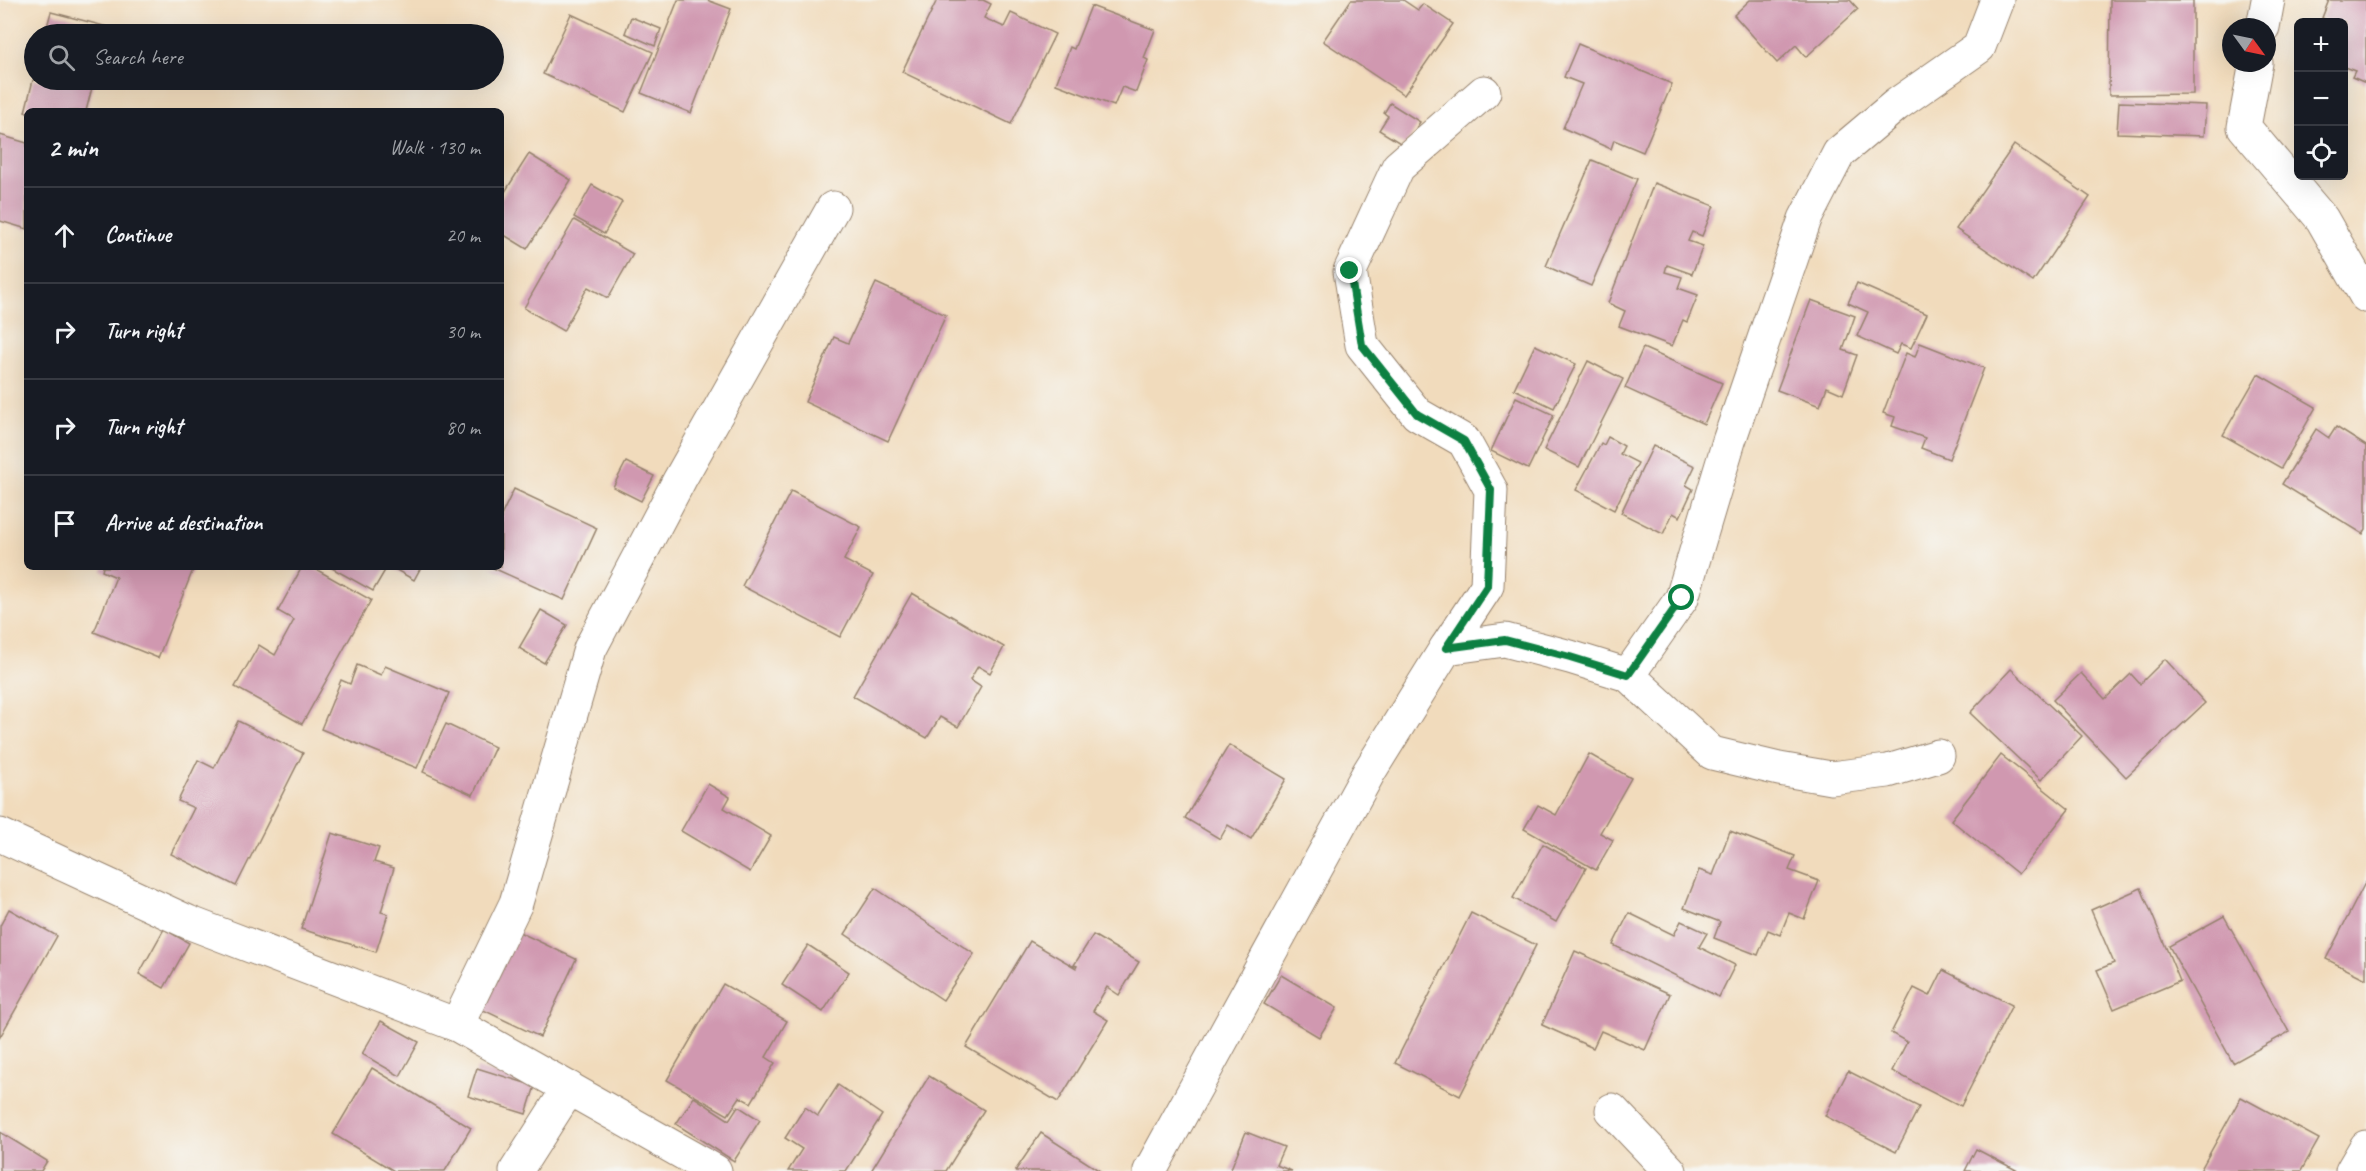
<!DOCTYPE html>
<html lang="en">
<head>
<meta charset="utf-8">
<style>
  :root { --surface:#171b24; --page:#242831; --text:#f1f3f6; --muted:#9ea1a6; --line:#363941 }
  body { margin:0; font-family:Caveat,sans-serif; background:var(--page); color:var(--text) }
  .controls { position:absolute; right:18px; top:18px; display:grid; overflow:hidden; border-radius:9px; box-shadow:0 6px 24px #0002 }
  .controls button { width:54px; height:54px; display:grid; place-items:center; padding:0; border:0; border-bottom:2px solid var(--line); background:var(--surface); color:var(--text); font:30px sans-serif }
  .compass { position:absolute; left:2222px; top:18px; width:54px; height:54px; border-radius:50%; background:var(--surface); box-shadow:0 6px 24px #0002; rotate:123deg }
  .stop { position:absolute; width:18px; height:18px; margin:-14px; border:4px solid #0b8043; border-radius:50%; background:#fff }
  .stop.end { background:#0b8043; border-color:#fff; box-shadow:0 2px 6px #0008 }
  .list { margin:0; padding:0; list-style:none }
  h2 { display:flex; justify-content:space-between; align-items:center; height:78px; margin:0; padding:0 24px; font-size:26px }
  h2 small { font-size:20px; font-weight:400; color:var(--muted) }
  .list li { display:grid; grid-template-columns:39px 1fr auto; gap:18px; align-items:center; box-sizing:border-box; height:96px; padding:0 24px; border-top:2px solid var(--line) }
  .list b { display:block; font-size:22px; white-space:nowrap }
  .list em { font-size:20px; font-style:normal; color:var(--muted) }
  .icon { flex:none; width:33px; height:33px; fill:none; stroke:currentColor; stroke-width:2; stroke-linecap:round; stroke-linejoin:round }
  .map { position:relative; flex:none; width:2366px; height:1171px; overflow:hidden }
  .search { position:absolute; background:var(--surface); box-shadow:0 6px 24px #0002; left:24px; top:24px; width:480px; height:66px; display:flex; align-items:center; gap:15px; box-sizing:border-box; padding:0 21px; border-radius:33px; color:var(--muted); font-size:22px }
  .panel { position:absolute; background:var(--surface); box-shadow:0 6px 24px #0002; left:24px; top:108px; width:480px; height:462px; border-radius:9px }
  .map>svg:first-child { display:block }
  .building { fill:#d098b0 }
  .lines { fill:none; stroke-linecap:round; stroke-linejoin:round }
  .minor-casing { stroke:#96826d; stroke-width:35 }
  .minor { stroke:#fff; stroke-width:33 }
  .route { stroke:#0b8043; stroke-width:8 }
</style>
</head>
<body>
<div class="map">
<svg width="2366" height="1171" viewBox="0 0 2366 1171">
  <rect width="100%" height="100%" fill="#f6f6f2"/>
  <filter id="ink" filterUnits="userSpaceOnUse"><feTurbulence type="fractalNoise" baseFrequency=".0167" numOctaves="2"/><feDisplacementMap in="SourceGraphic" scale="12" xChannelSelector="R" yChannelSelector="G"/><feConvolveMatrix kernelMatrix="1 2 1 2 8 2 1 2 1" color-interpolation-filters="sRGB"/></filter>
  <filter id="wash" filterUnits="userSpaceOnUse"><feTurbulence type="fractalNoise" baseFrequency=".008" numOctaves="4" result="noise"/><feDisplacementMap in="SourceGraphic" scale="24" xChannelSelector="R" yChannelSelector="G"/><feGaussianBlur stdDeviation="1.35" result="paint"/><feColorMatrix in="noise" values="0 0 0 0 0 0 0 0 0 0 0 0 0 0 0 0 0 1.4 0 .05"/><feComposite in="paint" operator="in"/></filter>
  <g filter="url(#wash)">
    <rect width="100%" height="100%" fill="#f1dbbc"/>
    <g id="blocks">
      <g class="building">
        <path d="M678,0H707L731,9L691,113L641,93Z"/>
        <path d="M937,0H983L991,4L984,18L1004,27L1011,13L1055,34L1011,124L902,72Z"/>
        <path d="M1351,0H1403L1418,10L1423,4L1453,24L1404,95L1323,41Z"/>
        <path d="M1750,0H1850L1858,9L1806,57L1796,45L1777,63L1734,15Z"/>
        <path d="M2110,0H2193V94L2109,95Z"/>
        <path d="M2329,0H2366V83L2352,77L2355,71L2344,67V22H2330L2322,18Z"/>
        <path d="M1091,6L1155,30L1144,58L1148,60L1136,92L1122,87L1114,106L1056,84L1070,47L1074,49Z"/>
        <path d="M51,12L108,27L106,34H45Z"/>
        <path d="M571,14L653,52L625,112L543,74Z"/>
        <path d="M631,17L661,29L655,46L625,33Z"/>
        <path d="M1578,44L1672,84L1643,152L1614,140L1611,149L1563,128L1582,84L1564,77Z"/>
        <path d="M33,80H94L86,111L25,112Z"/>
        <path d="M2119,102L2206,105L2204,136L2117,133Z"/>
        <path d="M1390,103L1420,122L1405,146L1379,130L1388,116L1384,113Z"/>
        <path d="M0,135L27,143V229L0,221Z"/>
        <path d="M2014,145L2090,197L2033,282L1956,229Z"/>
        <path d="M529,154L571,180L527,249L501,233V198Z"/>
        <path d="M1592,160L1637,179L1591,286L1546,266Z"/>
        <path d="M1654,183L1714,206L1702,236L1692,232L1688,241L1703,246L1692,274L1667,265L1665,272L1682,277L1678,288L1698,295L1687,322L1683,320L1672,346L1619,326L1625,311L1608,303Z"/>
        <path d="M592,185L622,202L604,234L574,217Z"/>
        <path d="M574,220L633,254L608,298L588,287L563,331L524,308Z"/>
        <path d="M876,283L946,315L888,441L805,402L834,337L848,343Z"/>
        <path d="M1857,283L1927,314L1911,348L1901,344L1896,354L1857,336L1868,312L1848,303Z"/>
        <path d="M1811,300L1855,316L1843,350L1857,355L1843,394L1827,387L1820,406L1777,390Z"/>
        <path d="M1920,343L1984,368L1949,459L1921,448L1925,438L1892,426L1895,417L1883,413L1906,353L1915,357Z"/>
        <path d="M1535,345L1576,364L1554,408L1514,389Z"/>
        <path d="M1643,348L1722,383L1704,424L1625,388Z"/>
        <path d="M1588,361L1623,379L1579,467L1544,450Z"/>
        <path d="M2258,374L2316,407L2281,468L2223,435Z"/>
        <path d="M1516,397L1554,415L1528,469L1491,451Z"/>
        <path d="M2336,427L2366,446V529L2363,534L2282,484L2316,429L2329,438Z"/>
        <path d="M1608,437L1624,446L1620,454L1638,463L1614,510L1576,490L1601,443L1604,445Z"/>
        <path d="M1653,446L1695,466L1686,485L1693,489L1680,517L1673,513L1663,534L1621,513Z"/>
        <path d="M626,462L654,476L641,501L613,487Z"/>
        <path d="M514,489L597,528L564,600L491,567H501V516Z"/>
        <path d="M791,491L861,527L844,560L873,575L840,637L742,586Z"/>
        <path d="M103,567H194L158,658L94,632L116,577L102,571Z"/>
        <path d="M302,567H312L371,600L302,724L235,687L259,645L275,655L294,620L278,611Z"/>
        <path d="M330,567H387L373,591Z"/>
        <path d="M391,567H421L414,580Z"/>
        <path d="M912,593L1004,647L990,673L978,666L970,680L981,687L958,727L940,717L927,738L853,696Z"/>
        <path d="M541,610L567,625L544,663L519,648Z"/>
        <path d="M2165,659L2205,703L2126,777L2053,700L2081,673L2105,699L2131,674L2140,684Z"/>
        <path d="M357,665L381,675L385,666L449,693L417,768L321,729L341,680L350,684Z"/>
        <path d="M2011,669L2082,736L2041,780L1970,713Z"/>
        <path d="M238,721L303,753L236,886L171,854L194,808L178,801L198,760L214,768Z"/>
        <path d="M446,724L495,747L473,795L423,772Z"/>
        <path d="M1229,745L1286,779L1251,839L1228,825L1220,839L1185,818Z"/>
        <path d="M1589,754L1631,778L1600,833L1613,840L1596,870L1524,829L1538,805L1556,815Z"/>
        <path d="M2001,755L2069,809L2018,874L1951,820Z"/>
        <path d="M708,784L730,797L724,808L771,836L750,872L681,831Z"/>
        <path d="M1730,831L1795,856L1789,870L1819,881L1804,919L1789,913L1780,935L1768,930L1758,955L1714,938L1720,922L1684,908L1699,870L1713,875Z"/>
        <path d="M332,833L379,848L374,862L394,868L381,912L388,914L376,952L301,929Z"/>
        <path d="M1543,844L1586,868L1556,922L1513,898Z"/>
        <path d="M2366,881V979L2326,959Z"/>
        <path d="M875,888L974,954L943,1000L845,934Z"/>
        <path d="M2141,888L2180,981L2114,1009L2097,970L2114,963L2091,910Z"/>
        <path d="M9,909L57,936L0,1037V926Z"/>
        <path d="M1471,913L1536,945L1460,1096L1395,1063Z"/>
        <path d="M1629,913L1674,935L1681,921L1707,933L1699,947L1735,965L1719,997L1613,945Z"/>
        <path d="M2224,916L2289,1032L2233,1063L2169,946Z"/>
        <path d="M164,929L189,943L164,988L139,974Z"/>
        <path d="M515,930L576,959L540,1037L479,1008Z"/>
        <path d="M1093,935L1139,962L1119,995L1107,987L1093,1011L1108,1020L1058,1102L966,1047L1030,941L1076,968L1077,966L1074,965Z"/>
        <path d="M808,945L849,972L823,1012L782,985Z"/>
        <path d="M1575,951L1670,994L1645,1050L1601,1031L1593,1048L1542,1025Z"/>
        <path d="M1943,970L2012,1005L1961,1106L1892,1071L1907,1042L1891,1033L1914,988L1930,996Z"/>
        <path d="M1281,975L1337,1008L1319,1037L1264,1004Z"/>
        <path d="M723,984L787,1021L766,1057L775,1063L751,1103L740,1097L728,1115L667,1080Z"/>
        <path d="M381,1021L419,1042L400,1076L362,1054Z"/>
        <path d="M372,1068L471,1128L445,1171H394L333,1134Z"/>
        <path d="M477,1068L535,1086L526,1114L468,1096Z"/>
        <path d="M1848,1071L1919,1107L1896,1152L1825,1116Z"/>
        <path d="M929,1076L984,1110L946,1171H871Z"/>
        <path d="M838,1085L882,1115L846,1171H788L802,1149L785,1138L805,1107L818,1116Z"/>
        <path d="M694,1097L729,1120L738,1106L760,1120L734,1161L676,1124Z"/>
        <path d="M2241,1097L2319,1139L2301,1171H2200Z"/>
        <path d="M0,1132L47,1161L41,1171H0Z"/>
        <path d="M1246,1132L1284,1147L1276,1165L1292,1171H1230Z"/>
        <path d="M1041,1133L1100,1171H1015Z"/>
        <path d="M1976,1149L2018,1171H1965Z"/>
      </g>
    </g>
  </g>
  <g filter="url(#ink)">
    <use href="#blocks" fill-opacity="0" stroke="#96826d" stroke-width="1.5"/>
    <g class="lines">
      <g class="minor-casing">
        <g id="minor">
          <path d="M2263,27L2268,0"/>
          <path d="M2256,63L2244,127L2322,219L2366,296"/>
          <path d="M1446,648L1487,586L1491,490L1464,441L1417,414L1362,345L1350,271L1398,167L1484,92"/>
          <path d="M1628,675L1682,598L1729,441L1805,219L1839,153L1896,105L1979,47L1997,0"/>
          <path d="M0,835L188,922L457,1025L715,1171"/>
          <path d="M457,1025L516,903L590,649L680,479L833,208"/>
          <path d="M1612,1110L1670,1171"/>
          <path d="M516,1171L569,1088"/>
          <path d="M1150,1171L1369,772L1446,648L1505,640L1570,657L1628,675L1712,753L1779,769L1831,778L1888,771L1938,756"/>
          <path d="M2352,1171L2366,1147"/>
        </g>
      </g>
      <use href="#minor" class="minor"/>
    </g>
  </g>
  <g class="lines" filter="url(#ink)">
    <path class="route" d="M1350,271L1362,345L1417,414L1464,441L1491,490L1487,586L1446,648L1505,640L1570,657L1628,675L1682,598"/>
  </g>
</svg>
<div class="controls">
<button>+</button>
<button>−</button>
<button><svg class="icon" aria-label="locate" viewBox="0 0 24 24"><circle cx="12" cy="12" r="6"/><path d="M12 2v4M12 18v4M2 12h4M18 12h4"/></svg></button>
</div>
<svg class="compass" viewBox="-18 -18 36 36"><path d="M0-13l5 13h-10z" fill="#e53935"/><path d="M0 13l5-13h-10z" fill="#9ea1a6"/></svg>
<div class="stop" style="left:1682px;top:598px"></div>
<div class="stop end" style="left:1350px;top:271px"></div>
<div class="search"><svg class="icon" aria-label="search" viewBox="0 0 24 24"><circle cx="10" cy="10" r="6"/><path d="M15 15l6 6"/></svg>Search here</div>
<section class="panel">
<h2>2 min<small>Walk · 130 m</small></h2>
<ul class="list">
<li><svg class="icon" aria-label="ahead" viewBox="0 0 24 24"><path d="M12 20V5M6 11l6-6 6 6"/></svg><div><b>Continue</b></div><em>20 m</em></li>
<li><svg class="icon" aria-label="right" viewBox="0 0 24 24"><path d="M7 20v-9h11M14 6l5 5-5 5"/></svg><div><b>Turn right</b></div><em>30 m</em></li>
<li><svg class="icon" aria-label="right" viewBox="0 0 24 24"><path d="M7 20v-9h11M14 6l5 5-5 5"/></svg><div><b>Turn right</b></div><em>80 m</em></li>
<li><svg class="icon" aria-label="arrive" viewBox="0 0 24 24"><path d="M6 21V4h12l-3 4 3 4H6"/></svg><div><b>Arrive at destination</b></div></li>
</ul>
</section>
</div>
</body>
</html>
